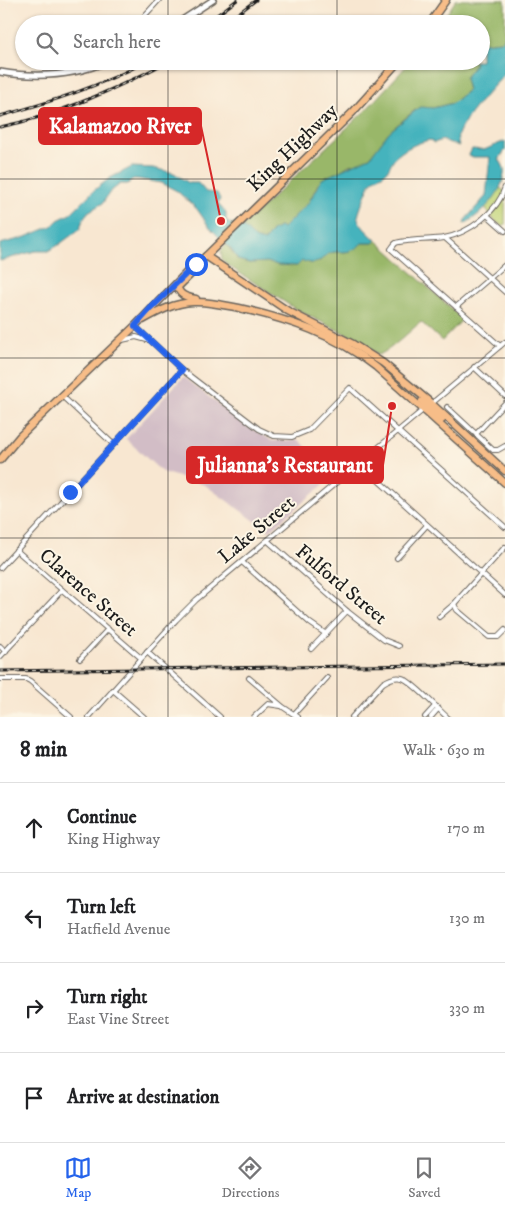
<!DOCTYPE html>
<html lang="en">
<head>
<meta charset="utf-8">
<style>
  :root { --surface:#fff; --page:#f2f2f2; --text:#202124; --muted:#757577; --line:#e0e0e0; --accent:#2563eb }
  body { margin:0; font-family:"IM FELL DW Pica",serif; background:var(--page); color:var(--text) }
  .stop { position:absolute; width:15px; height:15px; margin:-11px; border:4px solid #2563eb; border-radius:50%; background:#fff }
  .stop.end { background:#2563eb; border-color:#fff; box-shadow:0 1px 5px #0008 }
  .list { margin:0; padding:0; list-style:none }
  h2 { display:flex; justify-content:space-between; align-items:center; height:65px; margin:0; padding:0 20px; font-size:21px }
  h2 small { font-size:16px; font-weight:400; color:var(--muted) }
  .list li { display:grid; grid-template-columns:32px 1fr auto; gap:15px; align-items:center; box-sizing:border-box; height:90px; padding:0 20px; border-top:1px solid var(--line) }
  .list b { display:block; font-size:19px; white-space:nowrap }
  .list p { margin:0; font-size:16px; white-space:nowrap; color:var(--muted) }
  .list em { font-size:16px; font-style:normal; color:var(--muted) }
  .icon { flex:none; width:28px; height:28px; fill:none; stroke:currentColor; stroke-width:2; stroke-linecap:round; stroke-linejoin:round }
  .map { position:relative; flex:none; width:505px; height:717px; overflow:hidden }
  .search { position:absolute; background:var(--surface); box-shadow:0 1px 4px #0004; left:15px; right:15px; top:15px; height:55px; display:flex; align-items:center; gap:12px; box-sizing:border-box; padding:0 18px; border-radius:28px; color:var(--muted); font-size:19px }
  .sheet { height:425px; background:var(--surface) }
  nav { display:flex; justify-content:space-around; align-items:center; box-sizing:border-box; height:70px; border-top:1px solid var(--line); background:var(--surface); font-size:14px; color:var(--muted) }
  nav a { display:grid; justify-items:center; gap:2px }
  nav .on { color:var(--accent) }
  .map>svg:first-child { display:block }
  .industrial { fill:#d2bdc6 }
  .green { fill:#c2d679; stroke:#6f794a }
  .forest { fill:#99b769; stroke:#5a6a42 }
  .water { fill:#44b3bd; stroke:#30686c }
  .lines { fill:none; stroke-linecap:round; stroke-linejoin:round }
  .minor-casing { stroke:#69635b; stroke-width:6 }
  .tertiary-casing { stroke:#69635b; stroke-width:8 }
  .primary-casing { stroke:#69635b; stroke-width:9 }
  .trunk-casing { stroke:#69635b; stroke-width:9 }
  .minor { stroke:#fff; stroke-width:4 }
  .tertiary { stroke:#fff; stroke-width:5 }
  .primary { stroke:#f7bd88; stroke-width:6 }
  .trunk { stroke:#f7bd88; stroke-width:6 }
  .rail-casing { stroke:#1c1c1c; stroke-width:3 }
  .rail { stroke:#fcf5e5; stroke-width:1; stroke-dasharray:4; stroke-linecap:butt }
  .route { stroke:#2563eb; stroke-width:6 }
  .grid { fill:none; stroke:#1c1c1c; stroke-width:1; stroke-opacity:0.55 }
  .labels { text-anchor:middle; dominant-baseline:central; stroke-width:4; stroke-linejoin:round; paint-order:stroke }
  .street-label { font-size:20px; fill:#1c1c1c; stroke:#fcf5e5 }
  .leader { fill:none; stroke:#d62828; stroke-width:2 }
  .callout-dot { fill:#d62828; stroke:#fcf5e5; stroke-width:2 }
  .callout { fill:#d62828; stroke:#d62828; stroke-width:2 }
  .callout-label { font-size:21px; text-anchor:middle; font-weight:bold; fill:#fff }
</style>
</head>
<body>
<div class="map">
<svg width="505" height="717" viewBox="0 0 505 717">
  <rect width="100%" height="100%" fill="#fcf5e5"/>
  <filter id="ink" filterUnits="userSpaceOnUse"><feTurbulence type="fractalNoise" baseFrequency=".02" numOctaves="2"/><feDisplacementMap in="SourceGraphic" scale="10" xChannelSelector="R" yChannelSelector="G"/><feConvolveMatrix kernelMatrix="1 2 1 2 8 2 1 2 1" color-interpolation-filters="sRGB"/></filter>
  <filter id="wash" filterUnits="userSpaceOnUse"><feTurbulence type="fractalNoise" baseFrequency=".0096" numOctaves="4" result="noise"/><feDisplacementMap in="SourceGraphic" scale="20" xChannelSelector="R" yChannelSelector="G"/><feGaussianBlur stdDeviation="1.12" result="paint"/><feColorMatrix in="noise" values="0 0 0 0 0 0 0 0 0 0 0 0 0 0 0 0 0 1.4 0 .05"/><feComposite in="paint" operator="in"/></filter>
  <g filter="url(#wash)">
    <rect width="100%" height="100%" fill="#f8e7d1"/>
    <path class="industrial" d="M183,377L247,426L273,441L299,440L336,474L269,531L205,485L162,472L126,439Z"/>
    <path class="green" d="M499,187L505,192V224L502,226L494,220L485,207Z"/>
    <g class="forest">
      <path d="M456,0H505V37L501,41L484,43L481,48V24H440Z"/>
      <path d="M411,61H475L474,66L465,78L468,90L453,103L433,108L415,110L389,132L370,157L360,163L349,165L336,174L327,176L318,184L309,202L283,228L279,227L272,231L265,241L252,237L242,226L365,111Z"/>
      <path d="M375,239L463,319L442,341L421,322C407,333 395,347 379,355L352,337L297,310L227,265L222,259L221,251L226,244L238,260L249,263L267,262L278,265L297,266L302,261C306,261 310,264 314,263C321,262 323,257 328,254C339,248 347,258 362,243H373L375,241Z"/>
    </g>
    <g class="water">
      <path d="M505,37V74C492,88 464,117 458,135C457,139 458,142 459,146L442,140L434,143L430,140C419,142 406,148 398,155C392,159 391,165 387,171C383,176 375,177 371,182C369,186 357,215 358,218C360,226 370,234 375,239L376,241L373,243H362C347,258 340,248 328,254C323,257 321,262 314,263C310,264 306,261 302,261L297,266L278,265L267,262L249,263L238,260L231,249L210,228L197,209L177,191L162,183L137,179H133L128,184H120L109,193L103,203L88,212L82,222L80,229L57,246L48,251H35L0,261V244L23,238L52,226L58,220L70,214L93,191L110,178L132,167L153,168L174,173L189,183H198L206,192L217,193L220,199L218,204L226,213V220L228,223C233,224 236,222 240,225C250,231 252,240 265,241L272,231L279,227L283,228L309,202L322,179L370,157L389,132L420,107L433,108L453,103L468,90L465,78L474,66L475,61H481V48L484,43L501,41Z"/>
      <path d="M505,141V150L499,159C501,162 504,167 504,170C505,192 481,215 464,224L465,220L486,196L490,157H473L469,155L472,149L484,150Z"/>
    </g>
  </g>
  <g filter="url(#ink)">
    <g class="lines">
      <g class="minor-casing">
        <g id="minor">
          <path d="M137,24L159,0"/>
          <path d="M487,215L505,231"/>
          <path d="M445,238L505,292"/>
          <path d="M456,307L505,265"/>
          <path d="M135,326L182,370L259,429L274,436L292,437L309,430L350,388L505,527"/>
          <path d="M122,340L136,337L147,340"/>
          <path d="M500,346L391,249C393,247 394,244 396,243C403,240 433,240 444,238C469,233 498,212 505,187"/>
          <path d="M474,367L505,396"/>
          <path d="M62,396L113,444"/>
          <path d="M431,404L505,342"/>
          <path d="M447,407L493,450H498L505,446"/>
          <path d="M476,434L505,403"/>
          <path d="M359,463L505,595"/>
          <path d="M268,541L347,611L384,640L399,646"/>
          <path d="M16,550L141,658"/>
          <path d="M397,558L427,525"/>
          <path d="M242,562L310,623L326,634"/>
          <path d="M0,568L182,370"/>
          <path d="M454,604L457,610L489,637H498L505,630"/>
          <path d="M439,617L454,604L505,547"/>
          <path d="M0,646L6,652"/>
          <path d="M311,649L347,611"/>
          <path d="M147,652L220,717"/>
          <path d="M0,657L62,590"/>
          <path d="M80,659L108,629"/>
          <path d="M249,678L283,707L298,717"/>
          <path d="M0,679H26L30,681L71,717"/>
          <path d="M113,690L144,717"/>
          <path d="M294,714L327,678"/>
          <path d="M89,717L176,620L196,600L423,410"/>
          <path d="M254,717L268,704L281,706"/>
          <path d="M352,717L383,683C389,679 395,676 402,678C411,680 438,709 447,717"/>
          <path d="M425,717L435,706"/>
          <path d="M431,717L438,709"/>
        </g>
      </g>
      <g class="tertiary-casing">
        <g id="tertiary">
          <path d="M176,24L213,0"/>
          <path d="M0,72C36,78 74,76 108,61"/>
        </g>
      </g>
      <g class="primary-casing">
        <g id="primary">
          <path d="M429,24L446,0"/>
          <path d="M177,288L200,265"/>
          <path d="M0,460L20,436L135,326L186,273L206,256L353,112L399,61"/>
        </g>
      </g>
      <g class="trunk-casing">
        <g id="trunk">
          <path d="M206,256L288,311L353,344L383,363L431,403L505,471"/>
          <path d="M177,283C178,295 185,297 196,299"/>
          <path d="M143,320C159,311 174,303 193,302C208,301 224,305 239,308C288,319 336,335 376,367L505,483"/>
          <path d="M422,401L442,420"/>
        </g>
      </g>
      <use href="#minor" class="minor"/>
      <use href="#tertiary" class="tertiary"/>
      <use href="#primary" class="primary"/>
      <use href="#trunk" class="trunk"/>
      <g class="rail-casing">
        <g id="rail">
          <path d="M205,24L237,0"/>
          <path d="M224,24L256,0"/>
          <path d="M0,116C51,102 101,86 147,61"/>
          <path d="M0,127C59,115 116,89 169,61"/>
          <path d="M0,671L505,664"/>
        </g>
      </g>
      <use href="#rail" class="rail"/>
    </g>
  </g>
  <g class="lines" filter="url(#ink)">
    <path class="route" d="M70,492L182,370L135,326L150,309L196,264"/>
  </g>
  <path class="grid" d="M168,0V24M337,0V24M168,61V717M337,61V717M0,179H505M0,358H505M0,538H505"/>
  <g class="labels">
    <g class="street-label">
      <text transform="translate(293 148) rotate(-44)">King Highway</text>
      <text transform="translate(257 530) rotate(-40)">Lake Street</text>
      <text transform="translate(341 585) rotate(40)">Fulford Street</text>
      <text transform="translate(88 593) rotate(41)">Clarence Street</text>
    </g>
  </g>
  <path class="leader" d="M221 221L201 126M392 406L383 465"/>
  <g class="callout-dot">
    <circle cx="221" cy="221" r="5"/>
    <circle cx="392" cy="406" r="5"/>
  </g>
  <g class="callout">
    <rect x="39" y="108" width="162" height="36" rx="5"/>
    <rect x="187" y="447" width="196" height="36" rx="5"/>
  </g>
  <g class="callout-label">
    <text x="120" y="133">Kalamazoo River</text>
    <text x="285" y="472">Julianna's Restaurant</text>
  </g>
</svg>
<div class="stop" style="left:196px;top:264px"></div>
<div class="stop end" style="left:70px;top:492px"></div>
<div class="search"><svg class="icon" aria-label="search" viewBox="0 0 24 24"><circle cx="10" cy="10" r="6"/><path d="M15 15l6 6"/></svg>Search here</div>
</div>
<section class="sheet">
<h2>8 min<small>Walk · 630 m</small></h2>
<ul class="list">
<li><svg class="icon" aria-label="ahead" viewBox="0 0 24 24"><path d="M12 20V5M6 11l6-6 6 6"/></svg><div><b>Continue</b><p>King Highway</p></div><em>170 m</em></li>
<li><svg class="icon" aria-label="left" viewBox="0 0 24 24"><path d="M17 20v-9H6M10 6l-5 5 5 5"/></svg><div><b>Turn left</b><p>Hatfield Avenue</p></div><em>130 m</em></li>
<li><svg class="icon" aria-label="right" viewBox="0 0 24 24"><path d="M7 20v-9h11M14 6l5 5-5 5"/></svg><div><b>Turn right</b><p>East Vine Street</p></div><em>330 m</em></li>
<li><svg class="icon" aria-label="arrive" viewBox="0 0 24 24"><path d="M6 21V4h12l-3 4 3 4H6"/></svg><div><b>Arrive at destination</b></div></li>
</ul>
</section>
<nav>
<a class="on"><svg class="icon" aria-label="map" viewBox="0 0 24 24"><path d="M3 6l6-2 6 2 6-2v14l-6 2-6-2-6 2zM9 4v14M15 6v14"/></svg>Map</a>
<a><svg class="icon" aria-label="directions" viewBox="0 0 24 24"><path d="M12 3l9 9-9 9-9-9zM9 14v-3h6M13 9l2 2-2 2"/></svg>Directions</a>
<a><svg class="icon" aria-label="saved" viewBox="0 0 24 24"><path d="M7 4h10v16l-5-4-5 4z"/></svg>Saved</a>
</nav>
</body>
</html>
